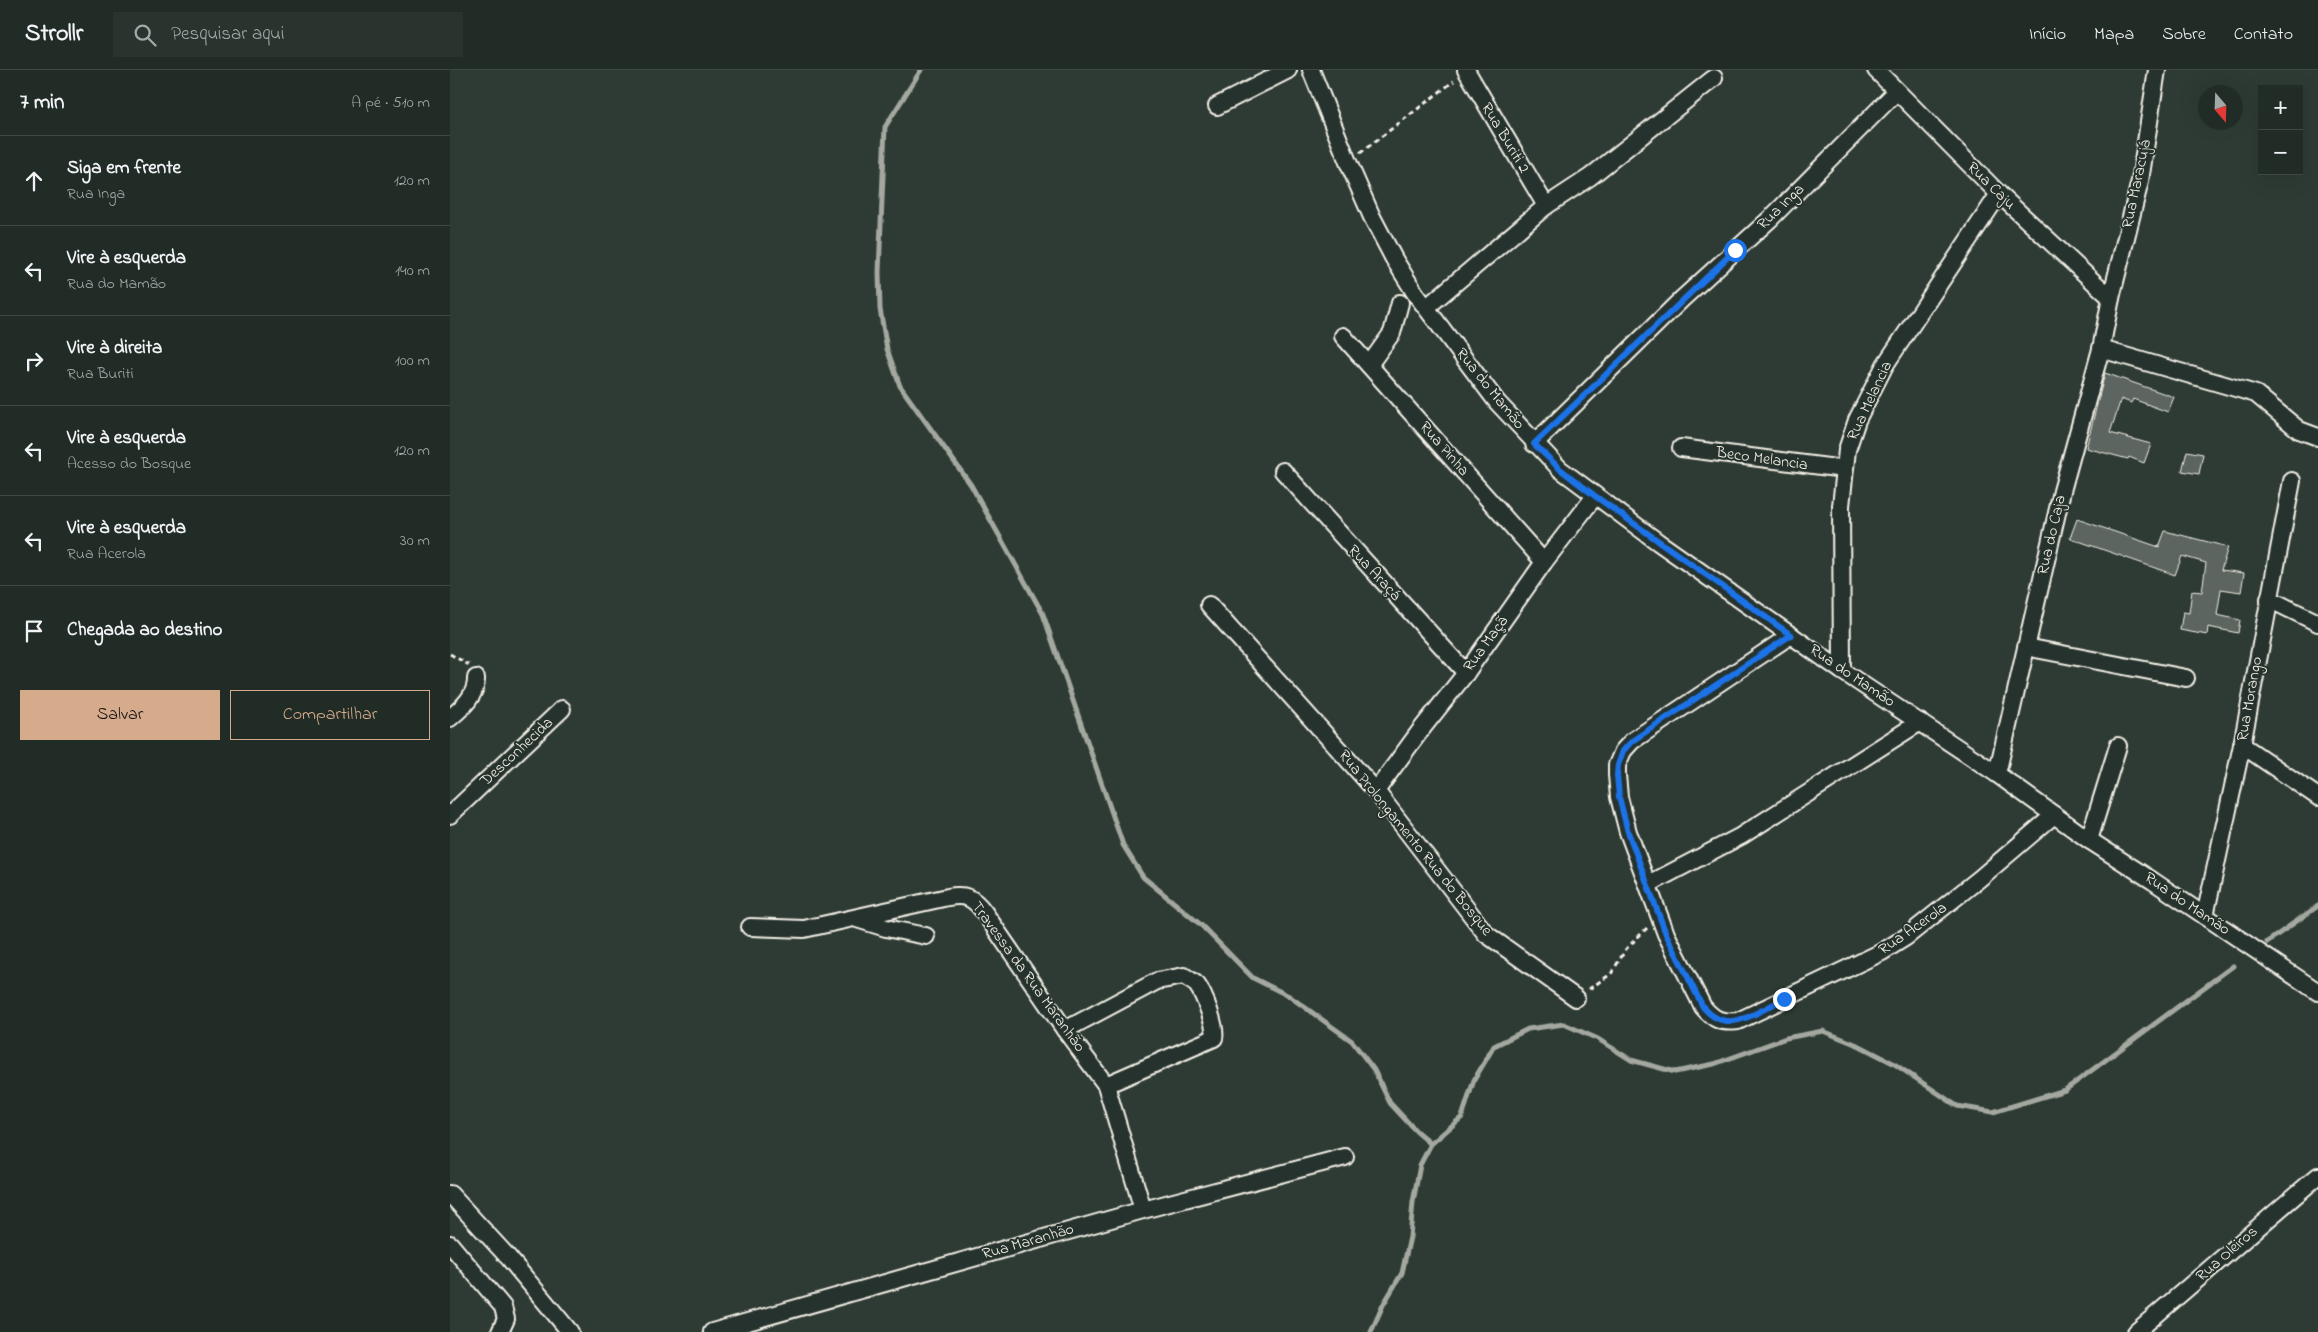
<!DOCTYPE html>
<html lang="pt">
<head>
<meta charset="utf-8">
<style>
  :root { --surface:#222c27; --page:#2a342f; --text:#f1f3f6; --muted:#a2a7a7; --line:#3f4844; --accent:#d6ab8b }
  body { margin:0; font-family:"Indie Flower",sans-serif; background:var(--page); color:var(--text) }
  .controls { position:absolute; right:15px; top:15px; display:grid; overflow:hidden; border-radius:0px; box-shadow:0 5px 20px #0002 }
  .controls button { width:45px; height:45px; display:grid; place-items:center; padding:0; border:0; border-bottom:1px solid var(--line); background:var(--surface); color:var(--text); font:25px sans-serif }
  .compass { position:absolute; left:1748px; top:15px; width:45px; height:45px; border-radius:50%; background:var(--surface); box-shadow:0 5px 20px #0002; rotate:161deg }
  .stop { position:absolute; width:15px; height:15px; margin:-11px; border:4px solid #1a73e8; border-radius:50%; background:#fff }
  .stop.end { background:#1a73e8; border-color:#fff; box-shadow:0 1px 5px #0008 }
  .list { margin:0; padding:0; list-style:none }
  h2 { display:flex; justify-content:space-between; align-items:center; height:65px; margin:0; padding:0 20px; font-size:21px }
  h2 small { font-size:16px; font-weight:400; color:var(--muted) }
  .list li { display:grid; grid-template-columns:32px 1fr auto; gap:15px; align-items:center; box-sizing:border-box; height:90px; padding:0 20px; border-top:1px solid var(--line) }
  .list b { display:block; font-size:19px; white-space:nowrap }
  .list p { margin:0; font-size:16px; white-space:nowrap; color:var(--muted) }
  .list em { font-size:16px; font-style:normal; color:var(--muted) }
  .actions { display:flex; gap:10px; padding:15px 20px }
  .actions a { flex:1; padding:11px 0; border:1px solid var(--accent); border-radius:0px; text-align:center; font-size:18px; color:var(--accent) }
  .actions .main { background:var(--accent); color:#111 }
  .icon { flex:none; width:28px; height:28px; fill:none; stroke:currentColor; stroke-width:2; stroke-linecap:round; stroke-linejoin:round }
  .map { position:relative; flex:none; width:1868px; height:1262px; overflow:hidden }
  header { display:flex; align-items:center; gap:30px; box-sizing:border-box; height:70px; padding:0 25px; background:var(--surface); border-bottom:1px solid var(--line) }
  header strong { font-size:24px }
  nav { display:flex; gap:28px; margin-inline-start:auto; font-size:18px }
  .search { width:350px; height:45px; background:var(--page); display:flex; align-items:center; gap:12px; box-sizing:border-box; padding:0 18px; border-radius:0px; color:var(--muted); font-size:19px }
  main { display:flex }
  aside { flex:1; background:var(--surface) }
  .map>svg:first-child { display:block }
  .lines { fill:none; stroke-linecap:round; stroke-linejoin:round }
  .stream { stroke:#a4a8a0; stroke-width:5 }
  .building { fill:#5c655e; stroke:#f4f1e8 }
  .minor-casing { stroke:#f4f1e8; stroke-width:20 }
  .path { stroke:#f4f1e8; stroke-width:3; stroke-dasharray:5 4; stroke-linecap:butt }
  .minor { stroke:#26332d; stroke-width:16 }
  .route { stroke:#1a73e8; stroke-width:6 }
  .labels { text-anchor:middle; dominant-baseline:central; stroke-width:4; stroke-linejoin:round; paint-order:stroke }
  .street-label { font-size:16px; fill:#f4f1e8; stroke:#26332d }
</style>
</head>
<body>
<header>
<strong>Strollr</strong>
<div class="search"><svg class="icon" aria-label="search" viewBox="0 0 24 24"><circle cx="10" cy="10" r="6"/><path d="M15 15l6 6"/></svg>Pesquisar aqui</div>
<nav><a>Início</a><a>Mapa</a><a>Sobre</a><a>Contato</a></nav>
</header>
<main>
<aside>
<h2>7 min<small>A pé · 510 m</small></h2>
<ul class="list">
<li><svg class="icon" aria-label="ahead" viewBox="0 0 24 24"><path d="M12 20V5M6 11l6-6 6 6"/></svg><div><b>Siga em frente</b><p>Rua Inga</p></div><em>120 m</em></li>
<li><svg class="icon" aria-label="left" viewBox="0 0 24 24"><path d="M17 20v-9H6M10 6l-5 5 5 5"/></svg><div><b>Vire à esquerda</b><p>Rua do Mamão</p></div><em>140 m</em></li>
<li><svg class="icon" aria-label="right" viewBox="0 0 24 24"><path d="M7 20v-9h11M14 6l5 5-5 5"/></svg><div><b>Vire à direita</b><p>Rua Buriti</p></div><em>100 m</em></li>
<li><svg class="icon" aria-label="left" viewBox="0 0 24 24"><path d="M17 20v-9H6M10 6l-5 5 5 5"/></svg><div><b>Vire à esquerda</b><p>Acesso do Bosque</p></div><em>120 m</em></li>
<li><svg class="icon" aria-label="left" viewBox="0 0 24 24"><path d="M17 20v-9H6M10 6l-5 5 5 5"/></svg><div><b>Vire à esquerda</b><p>Rua Acerola</p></div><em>30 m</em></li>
<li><svg class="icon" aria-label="arrive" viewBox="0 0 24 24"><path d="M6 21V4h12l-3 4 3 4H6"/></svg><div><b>Chegada ao destino</b></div></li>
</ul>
<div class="actions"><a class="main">Salvar</a><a>Compartilhar</a></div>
</aside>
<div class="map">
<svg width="1868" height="1262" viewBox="0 0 1868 1262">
  <rect width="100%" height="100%" fill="#2e3b34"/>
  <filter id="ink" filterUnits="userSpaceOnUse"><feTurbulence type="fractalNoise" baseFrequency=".02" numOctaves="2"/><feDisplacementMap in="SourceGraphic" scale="10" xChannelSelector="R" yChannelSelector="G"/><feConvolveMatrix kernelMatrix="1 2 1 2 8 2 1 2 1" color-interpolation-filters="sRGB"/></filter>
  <g filter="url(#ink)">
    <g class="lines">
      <g class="stream">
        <path d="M471,0L435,57L429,202L430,239L437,279L450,316L521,415L593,544L673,775L693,807L751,855L803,908L839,926L902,971L924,1000L940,1033L966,1061L981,1074"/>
        <path d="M1817,872L1868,836"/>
        <path d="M921,1262L933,1235L952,1203L960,1167L963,1132L970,1095L981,1074L1012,1047L1024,1010L1044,976L1078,959L1114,954L1148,969L1181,990L1225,1002L1264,994L1336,968L1373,961L1410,976L1443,993L1507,1036L1543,1042L1615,1020L1783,896"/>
      </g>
    </g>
    <g class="building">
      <path d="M1655,303L1724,327L1718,342L1683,329L1681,333L1671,329L1660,363L1701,374L1694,393L1679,387L1678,389L1636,378Z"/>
      <path d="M1737,381L1753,384L1749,404L1732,401Z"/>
      <path d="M1627,449L1709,477L1715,461L1778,477L1771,500L1794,503L1791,522L1771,519L1767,545L1790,550L1788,563L1758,557L1757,565L1730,560L1733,542L1739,543L1742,521L1752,522L1756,493L1732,486L1725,505L1620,468Z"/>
    </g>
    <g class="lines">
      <g class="minor-casing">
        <g id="minor">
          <path d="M861,0L898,92L922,147L944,189L965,223L1047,332L1110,399L1208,472L1392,601L1547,704L1639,770L1703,811L1868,922"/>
          <path d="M1016,0L1096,136"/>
          <path d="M1426,0L1549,124L1661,228"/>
          <path d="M767,36L838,0"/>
          <path d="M977,237L1096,136L1140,107L1264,8"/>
          <path d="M893,266L1094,492"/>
          <path d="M1651,279L1806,324L1849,360L1868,367"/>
          <path d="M919,295L942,263L950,233"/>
          <path d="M1084,374L1232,229L1320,149L1446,22"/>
          <path d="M1231,378L1394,399"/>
          <path d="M833,401L1016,603"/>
          <path d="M1819,529L1868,553"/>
          <path d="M759,535L926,721L1036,864L1126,928"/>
          <path d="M1341,565L1182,671L1173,681L1167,695V705L1169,727L1178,762L1216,864L1253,937C1264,950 1271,953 1288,951L1432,882L1456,867L1529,809L1604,745"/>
          <path d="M1576,577L1736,608"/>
          <path d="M1392,601L1391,436L1397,380L1407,350L1435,295L1549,124"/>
          <path d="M0,648C12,638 27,625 26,608"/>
          <path d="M1792,675L1868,727"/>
          <path d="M1547,704L1612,421L1651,279L1661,228L1690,111L1707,0"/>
          <path d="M926,721L970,661L1016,603L1094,492L1145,426"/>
          <path d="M0,745L112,639"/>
          <path d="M1639,770L1668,676"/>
          <path d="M1199,814L1291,766L1470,652"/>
          <path d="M1755,846L1792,675L1842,411"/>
          <path d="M407,849L436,858L476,866"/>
          <path d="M300,857L354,859L498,827C515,824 523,827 534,842L615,960L656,1015L693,1140"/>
          <path d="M615,960L707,911L734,906C738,909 744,912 747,915C754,924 767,958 764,968L656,1015"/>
          <path d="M0,1124L58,1187L120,1262"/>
          <path d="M0,1174L53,1237L56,1249L50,1262"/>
          <path d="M262,1262L693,1140L895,1087"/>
          <path d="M1686,1262L1868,1106"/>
        </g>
      </g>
      <g class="path">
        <path d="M910,83L1004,11"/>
        <path d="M0,584L19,595"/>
        <path d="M1139,919L1161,904L1176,879L1197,858"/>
      </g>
      <use href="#minor" class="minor"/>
    </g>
  </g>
  <g class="lines" filter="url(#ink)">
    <path class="route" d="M1285,180L1084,374L1110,399L1145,426L1341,565L1182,671L1173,681L1168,695L1167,705L1169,727L1178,762L1216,864L1253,937C1278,967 1306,942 1334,929"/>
  </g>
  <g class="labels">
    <g class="street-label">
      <text transform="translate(1055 68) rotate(59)">Rua Buriti 2</text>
      <text transform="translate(1687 114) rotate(-78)">Rua Maracujá</text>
      <text transform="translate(1541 116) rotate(44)">Rua Caju</text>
      <text transform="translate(1331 137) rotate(-44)">Rua Inga</text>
      <text transform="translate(1040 319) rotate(51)">Rua do Mamão</text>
      <text transform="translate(1420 331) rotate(-65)">Rua Melancia</text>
      <text transform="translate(994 379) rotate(49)">Rua Pinha</text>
      <text transform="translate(1312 389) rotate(8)">Beco Melancia</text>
      <text transform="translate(1602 465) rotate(-77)">Rua do Caja</text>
      <text transform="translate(924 503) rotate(47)">Rua Araçá</text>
      <text transform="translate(1036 574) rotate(-54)">Rua Maçã</text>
      <text transform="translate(1402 606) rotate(34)">Rua do Mamão</text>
      <text transform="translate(1800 629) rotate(-80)">Rua Morango</text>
      <text transform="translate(67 682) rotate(-43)">Desconhecida</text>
      <text transform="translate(965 773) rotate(51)">Rua Prolongamento Rua do Bosque</text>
      <text transform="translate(1737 834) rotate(34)">Rua do Mamão</text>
      <text transform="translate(1463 859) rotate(-35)">Rua Acerola</text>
      <text transform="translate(578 907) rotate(54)">Travessa da Rua Maranhão</text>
      <text transform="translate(578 1172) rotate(-16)">Rua Maranhão</text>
      <text transform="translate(1777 1184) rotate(-41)">Rua Oleiros</text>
    </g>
  </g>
</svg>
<div class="controls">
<button>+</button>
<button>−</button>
</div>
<svg class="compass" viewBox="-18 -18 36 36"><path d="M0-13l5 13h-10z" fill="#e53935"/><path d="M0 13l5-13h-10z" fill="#a2a7a7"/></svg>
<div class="stop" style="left:1285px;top:180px"></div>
<div class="stop end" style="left:1334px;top:929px"></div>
</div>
</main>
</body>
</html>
